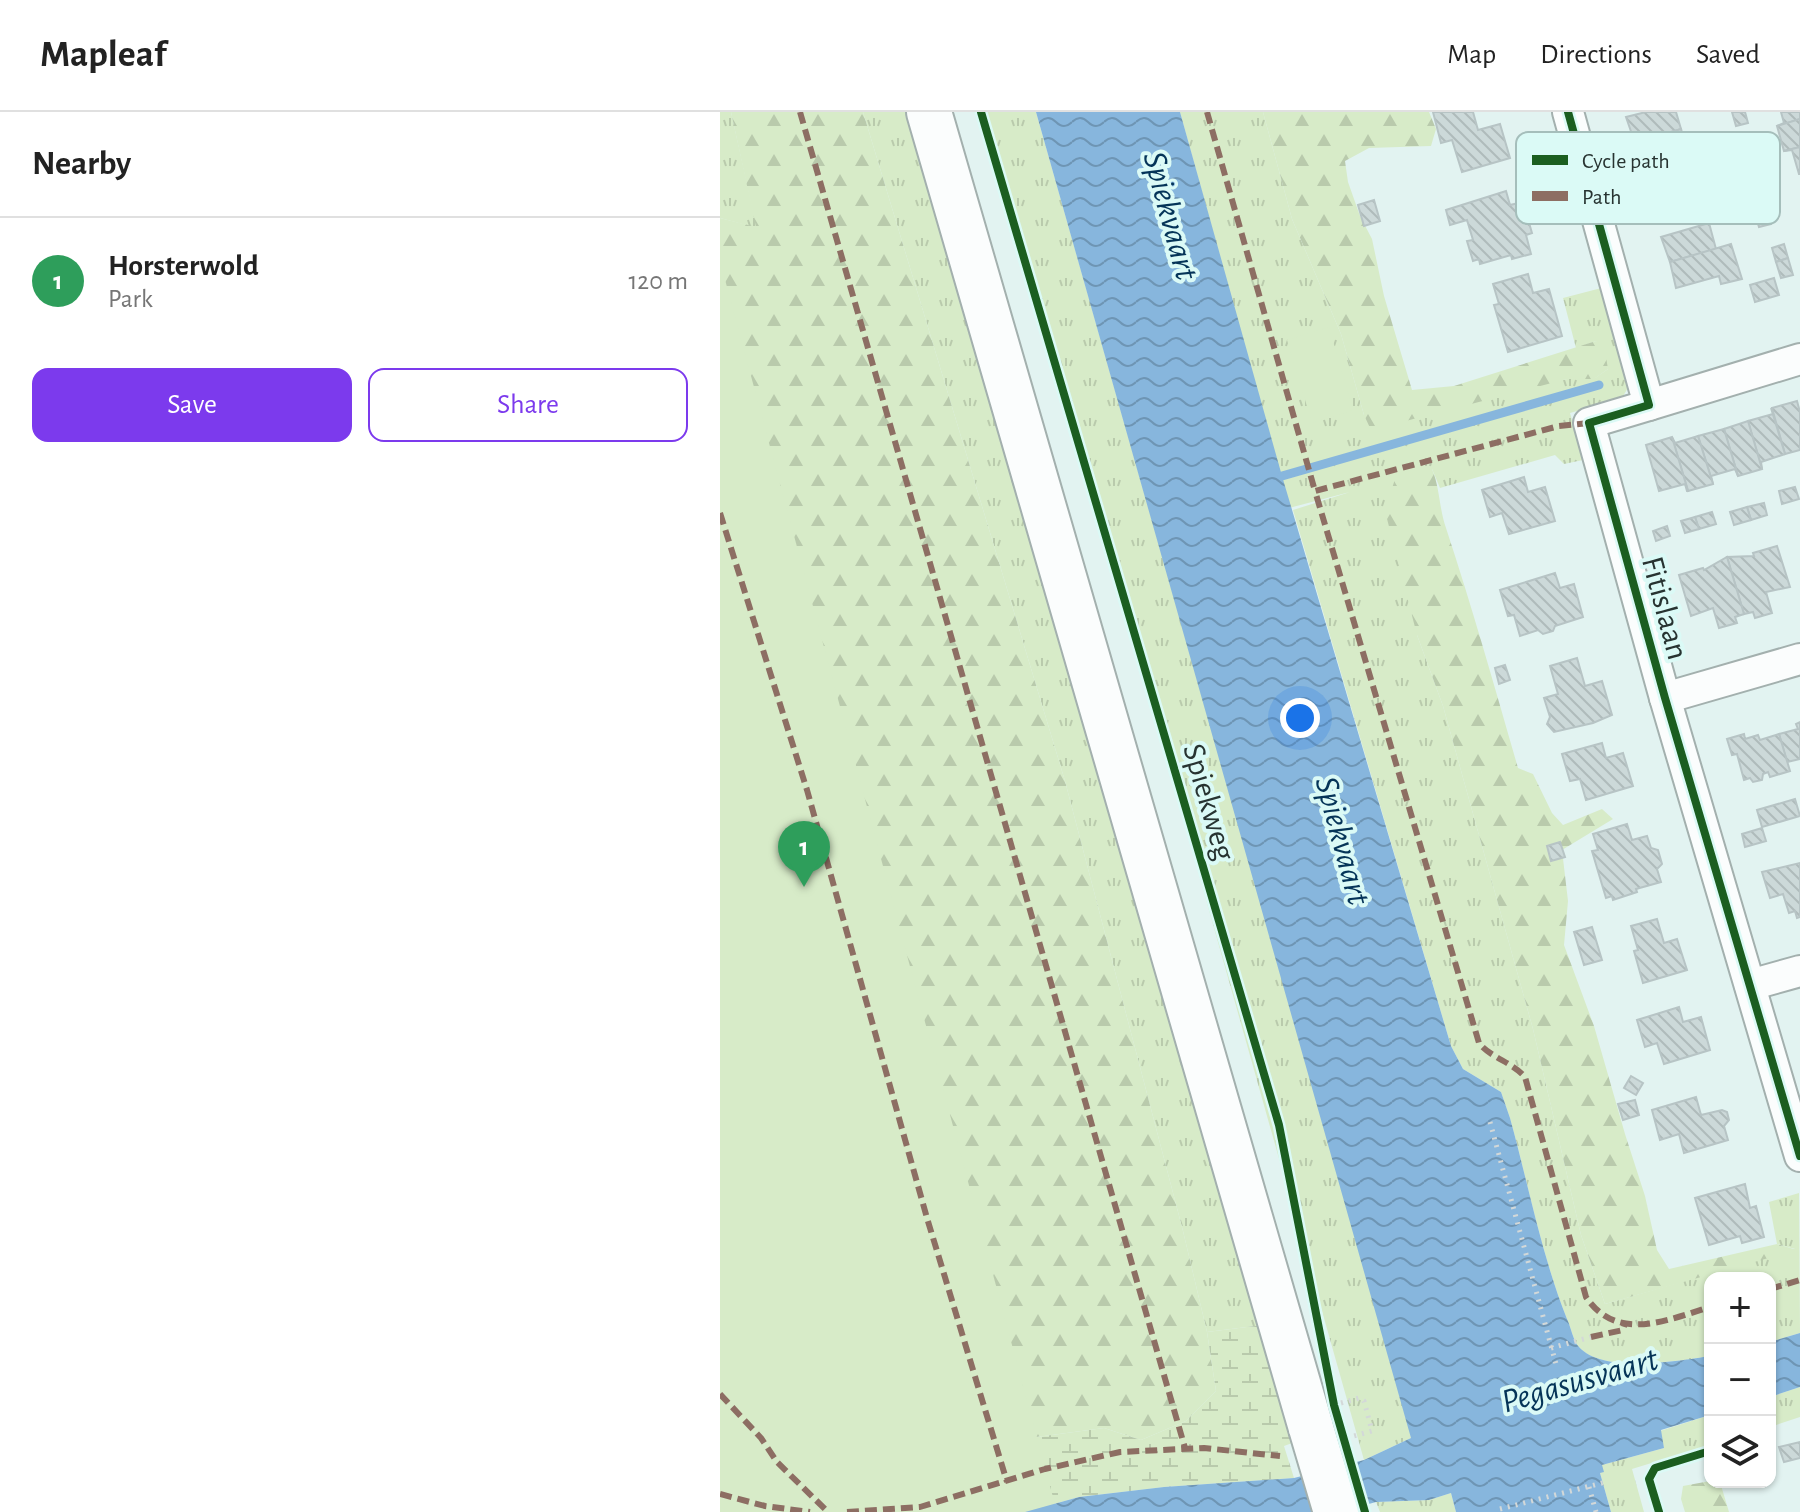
<!DOCTYPE html>
<html lang="en">
<head>
<meta charset="utf-8">
<style>
  :root { --surface:#fff; --page:#f6f6f6; --text:#222; --muted:#767676; --line:#e0e0e0; --accent:#7c3aed }
  body { margin:0; font-family:"Alegreya Sans",sans-serif; background:var(--page); color:var(--text) }
  .controls { position:absolute; right:24px; bottom:24px; display:grid; overflow:hidden; border-radius:16px; box-shadow:0 2px 6px #0004 }
  .controls button { width:72px; height:72px; display:grid; place-items:center; padding:0; border:0; border-bottom:2px solid var(--line); background:var(--surface); color:var(--text); font:40px sans-serif }
  .you { position:absolute; left:580px; top:606px; width:28px; height:28px; margin:-20px; border:6px solid #fff; border-radius:50%; background:#1a73e8; box-shadow:0 0 0 12px #1a73e833 }
  .badge { display:grid; place-items:center; width:52px; height:52px; border-radius:50%; background:var(--accent); color:#fff; font-size:26px; font-weight:700 }
  .pin { position:absolute; translate:-50% -66px; filter:drop-shadow(0 2px 4px #0008) }
  .pin::after { content:''; position:absolute; top:42px; width:28px; height:24px; background:inherit; clip-path:polygon(0 0,100% 0,50% 100%) }
  .list { margin:0; padding:0; list-style:none }
  h2 { display:flex; justify-content:space-between; align-items:center; height:104px; margin:0; padding:0 32px; font-size:34px }
  h2 small { font-size:26px; font-weight:400; color:var(--muted) }
  .list li { display:grid; grid-template-columns:52px 1fr auto; gap:24px; align-items:center; box-sizing:border-box; height:128px; padding:0 32px; border-top:2px solid var(--line) }
  .list b { display:block; font-size:30px; white-space:nowrap }
  .list p { margin:0; font-size:26px; white-space:nowrap; color:var(--muted) }
  .list em { font-size:26px; font-style:normal; color:var(--muted) }
  .actions { display:flex; gap:16px; padding:24px 32px }
  .actions a { flex:1; padding:18px 0; border:2px solid var(--accent); border-radius:16px; text-align:center; font-size:28px; color:var(--accent) }
  .actions .main { background:var(--accent); color:#fff }
  .icon { flex:none; width:44px; height:44px; fill:none; stroke:currentColor; stroke-width:2; stroke-linecap:round; stroke-linejoin:round }
  .map { position:relative; flex:none; width:1080px; height:1400px; overflow:hidden }
  header { display:flex; align-items:center; gap:48px; box-sizing:border-box; height:112px; padding:0 40px; background:var(--surface); border-bottom:2px solid var(--line) }
  header strong { font-size:38px }
  nav { display:flex; gap:44px; margin-inline-start:auto; font-size:28px }
  main { display:flex }
  aside { flex:1; background:var(--surface) }
  .map>svg:first-child { display:block }
  .grass { fill:url(#grass-tufts) }
  .forest { fill:url(#forest-firs) }
  .wetland { fill:url(#wetland-marsh) }
  .park { fill:#d7ebc8 }
  .water { fill:url(#water-waves) }
  .lines { fill:none; stroke-linecap:round; stroke-linejoin:round }
  .stream { stroke:#87b6dd; stroke-width:9 }
  .building { fill:url(#building-back-hatch); stroke:#b7c4c5; stroke-width:2 }
  .street-casing { stroke:#a3b0ae; stroke-width:34 }
  .secondary-casing { stroke:#a3b0ae; stroke-width:48 }
  .path { stroke:#d3d8d8; stroke-width:5; stroke-dasharray:2 6; stroke-linecap:butt }
  .street { stroke:#fbfdfd; stroke-width:30 }
  .secondary { stroke:#fbfdfd; stroke-width:44 }
  .secondary-bridge-casing { stroke:#a3b0ae; stroke-width:48; stroke-linecap:butt }
  .secondary-bridge { stroke:#fbfdfd; stroke-width:44 }
  .quiet { stroke:#8d6e63; stroke-width:6; stroke-dasharray:12 6; stroke-linecap:butt }
  .cycleway-casing { stroke:#dbfaf6; stroke-width:13 }
  .cycleway { stroke:#1b5e20; stroke-width:8 }
  .labels { text-anchor:middle; dominant-baseline:central; stroke-width:8; stroke-linejoin:round; paint-order:stroke }
  .street-label { font-size:32px; fill:#273331; stroke:#dbfaf6 }
  .water-label { font-size:34px; font-style:italic; fill:#053458; stroke:#dbfaf6 }
  .key { fill:#dbfaf6; stroke:#a5bebb; stroke-width:2 }
  .key-label { font-size:22px; fill:#273331 }
</style>
</head>
<body>
<header>
<strong>Mapleaf</strong>
<nav><a>Map</a><a>Directions</a><a>Saved</a></nav>
</header>
<main>
<aside>
<h2>Nearby<small></small></h2>
<ul class="list">
<li><span class="badge" style="background:#2e9e5b">1</span><div><b>Horsterwold</b><p>Park</p></div><em>120 m</em></li>
</ul>
<div class="actions"><a class="main">Save</a><a>Share</a></div>
</aside>
<div class="map">
<svg width="1080" height="1400" viewBox="0 0 1080 1400">
  <defs>
    <pattern id="grass-tufts" width="24" height="20" patternUnits="userSpaceOnUse" patternTransform="scale(2)"><rect width="24" height="20" fill="#d7ebc8"/><path d="M3 7l-1-3M5 7V3M7 7l1-3M15 17l-1-3M17 17v-4M19 17l1-3" fill="none" stroke="#b9caac"/></pattern>
    <pattern id="forest-firs" width="22" height="20" patternUnits="userSpaceOnUse" patternTransform="scale(2)"><rect width="22" height="20" fill="#d7ebc8"/><path d="M5 1l3.5 6h-7zM16 11l3.5 6h-7z" fill="#b9caac"/></pattern>
    <pattern id="wetland-marsh" width="20" height="14" patternUnits="userSpaceOnUse" patternTransform="scale(2)"><rect width="20" height="14" fill="#d7ebc8"/><path d="M1 5h8M5 5V1M11 12h8M15 12V8" fill="none" stroke="#b9caac"/></pattern>
    <pattern id="water-waves" width="16" height="10" patternUnits="userSpaceOnUse" patternTransform="scale(2)"><rect width="16" height="10" fill="#87b6dd"/><path d="M0 5q4-4 8 0t8 0" fill="none" stroke="#6e95b4"/></pattern>
    <pattern id="building-back-hatch" width="6" height="6" patternUnits="userSpaceOnUse" patternTransform="scale(2)"><rect width="6" height="6" fill="#ccd9d9"/><path d="M-1 5l2 2M0 0l6 6M5-1l2 2" fill="none" stroke="#afbbbb"/></pattern>
  </defs>
  <rect width="100%" height="100%" fill="#e2f3f1"/>
  <g class="grass">
    <path d="M0,0H11L37,116L0,106Z"/>
    <path d="M143,0H192L543,1213L487,1220L463,1119L345,669Z"/>
    <path d="M264,0H316L688,1310L691,1326L644,1348Z"/>
    <path d="M460,0H543L572,107L621,222L644,303L847,267L875,266L888,257L876,229L856,236L843,186L889,174L913,267L902,286L850,301L863,348L844,352L835,343L720,376L712,357L697,523L723,594L813,917L861,1123L885,1192L1075,1137L1057,1132L1049,1090L1079,1081L1080,1221L1050,1230V1166H990V1244C959,1249 882,1262 859,1235C853,1229 851,1215 847,1207C822,1145 808,1071 790,1006L781,980L743,957L731,934L573,398L630,380L569,396Z"/>
    <path d="M1080,1275V1305L1050,1315V1285Z"/>
    <path d="M990,1303V1333L912,1357L924,1400H891L880,1361L882,1353L944,1336L940,1319Z"/>
    <path d="M731,1381L736,1400H660L656,1390L709,1388Z"/>
  </g>
  <g class="forest">
    <path d="M11,0H143L345,669L463,1119L487,1220L496,1279L466,1309L421,1328L384,1316L280,1330L0,1249V106L36,115Z"/>
    <path d="M543,0H709L716,17L711,34L649,36L625,49L628,70L640,104L652,127L664,184L692,278L734,274L876,229L884,233L888,257L874,267H847L651,318L644,303L621,222L572,107Z"/>
    <path d="M712,357C720,376 719,396 726,416C752,495 775,576 798,656L813,662L832,701L843,713L882,697L893,707L842,738L848,789L844,833L874,914L905,1022L925,1084L937,1138L949,1157L1057,1132L1077,1138L885,1192L861,1123L813,917L723,594L697,523L665,399L675,367Z"/>
    <path d="M990,1369L1000,1370L1009,1400H965L961,1387L963,1374Z"/>
  </g>
  <path class="wetland" d="M543,1213L575,1330L564,1334L574,1366L444,1375L359,1385L305,1400H0V1249L279,1330L384,1316L421,1328L466,1309L496,1279L487,1220Z"/>
  <g class="park">
    <path d="M0,149L337,1400H0Z"/>
    <path d="M609,215L633,298L592,311L567,228Z"/>
  </g>
  <g class="water">
    <path d="M316,0H460L562,364L731,934L743,957L781,980L790,1006C808,1071 822,1145 847,1207C851,1215 853,1229 859,1235C883,1262 959,1249 990,1244V1303L941,1318L944,1336L882,1353L884,1360L880,1361L891,1400H736L731,1381L709,1388L656,1390L620,1400H305L359,1385L444,1375L574,1366L644,1348L691,1326Z"/>
    <path d="M1080,1221V1275L1050,1285V1230Z"/>
  </g>
  <g class="lines">
    <path class="stream" d="M562,364L879,273"/>
  </g>
  <g class="building">
    <path d="M713,0H753L758,18L780,12L790,46L742,60L732,28L721,31Z"/>
    <path d="M926,0H956L961,17L915,31L906,5Z"/>
    <path d="M1012,0H1025L1028,11L1016,14Z"/>
    <path d="M1061,0H1080V7L1057,14L1064,11Z"/>
    <path d="M1080,7V35L1064,39L1057,14Z"/>
    <path d="M961,17L969,44L922,57L915,31Z"/>
    <path d="M1080,35V62H1079L1072,38L1064,39Z"/>
    <path d="M786,79L790,93L803,90L812,121L806,123L811,142L792,147L791,143L760,152L759,147L753,149L747,129L753,128L747,108L730,113L726,98Z"/>
    <path d="M654,88L660,109L644,114L638,93Z"/>
    <path d="M1047,98L1051,112L1039,115L1035,102Z"/>
    <path d="M989,111L996,137L950,150L941,125Z"/>
    <path d="M1011,132L1022,167L1001,172L999,164L956,176L950,150Z"/>
    <path d="M1064,132L1068,146L1056,150L1052,136Z"/>
    <path d="M1068,146L1073,163L1061,166L1056,150Z"/>
    <path d="M808,162L813,181L829,177L842,224L788,240L774,193L779,192L773,172Z"/>
    <path d="M1054,166L1059,183L1035,190L1030,173Z"/>
    <path d="M1077,289L1080,300V338L1065,342L1052,296Z"/>
    <path d="M1051,296L1065,342L1041,350L1042,357L1028,309L1053,302Z"/>
    <path d="M1028,309L1042,357L1018,364L1004,317Z"/>
    <path d="M1004,317L1018,364L1015,357L991,364L993,372L978,324Z"/>
    <path d="M978,324L993,372L968,379L952,325L955,331Z"/>
    <path d="M952,325L968,379H967L965,372L939,379L926,333Z"/>
    <path d="M804,365L808,380L825,375L835,409L789,422L782,401L770,405L762,378Z"/>
    <path d="M1075,375L1079,387L1062,392L1059,379Z"/>
    <path d="M1044,391L1047,403L1031,408L1027,395Z"/>
    <path d="M1027,395L1031,408L1014,413L1010,400Z"/>
    <path d="M992,400L996,412L979,417L975,405Z"/>
    <path d="M975,405L979,417L965,421L961,409Z"/>
    <path d="M947,414L950,424L936,429L933,419Z"/>
    <path d="M1057,434L1070,475L1046,480L1052,501L1035,506L1033,500L1024,502L1007,445L1034,444L1033,441Z"/>
    <path d="M1007,445L1024,502L1015,505L1017,511L999,516L993,496L971,504L959,463L983,456L984,458Z"/>
    <path d="M835,461L840,476L854,472L863,505L835,514L833,519L823,522L818,518L800,524L794,503L788,504L780,478Z"/>
    <path d="M857,546L865,574L882,569L892,603L873,611L834,620L827,612L830,605L824,586L838,582L830,554Z"/>
    <path d="M785,553L790,568L779,572L775,556Z"/>
    <path d="M1080,610V647L1067,650L1059,622L1078,617L1076,612Z"/>
    <path d="M1024,622L1025,627L1038,623L1040,628L1059,622L1070,659L1050,665L1048,660L1043,662L1042,668L1033,670L1030,666L1024,668L1017,642L1012,643L1007,627Z"/>
    <path d="M882,631L886,646L903,641L913,674L866,688L860,667L850,669L842,642Z"/>
    <path d="M1075,687L1080,704L1042,715L1037,698Z"/>
    <path d="M907,712L912,728L927,724L931,736L938,738L942,752L937,757L941,770L916,777L917,780L893,788L892,784L886,786L872,739L878,738L873,722Z"/>
    <path d="M1042,716L1046,729L1025,735L1022,722Z"/>
    <path d="M840,730L845,745L831,749L827,734Z"/>
    <path d="M1080,751V805L1077,806L1075,799L1069,801L1063,782L1050,786L1042,760Z"/>
    <path d="M937,807L944,831L957,827L967,858L923,871L914,839L918,838L911,814Z"/>
    <path d="M872,815L882,848L864,853L854,820Z"/>
    <path d="M959,895L963,910L981,905L990,938L944,952L937,931L925,935L917,908Z"/>
    <path d="M911,964L923,971L916,983L904,976Z"/>
    <path d="M976,985L981,1003L1002,998L1007,1000L1009,1008L1004,1014L1008,1028L964,1041L959,1022L940,1028L932,998Z"/>
    <path d="M915,988L919,1003L903,1008L898,992Z"/>
    <path d="M1025,1072L1030,1096L1036,1094L1044,1125L1022,1131L1020,1124L989,1133L975,1086Z"/>
    <path d="M1080,1330V1346L1064,1350L1059,1335Z"/>
  </g>
  <g class="lines">
    <g class="street-casing">
      <g id="street">
        <path d="M848,0L929,293L869,311L945,586L1080,1044"/>
        <path d="M929,293L1080,247"/>
        <path d="M945,586L1080,547"/>
        <path d="M1030,873L1080,859"/>
      </g>
    </g>
    <g class="secondary-casing">
      <path id="secondary" d="M209,0L591,1316"/>
    </g>
    <g class="path">
      <path d="M770,1010L836,1252"/>
      <path d="M831,1236L871,1225"/>
      <path d="M621,1291L639,1286L644,1289L652,1319L630,1325"/>
      <path d="M869,1375L876,1400"/>
      <path d="M780,1397L886,1370"/>
    </g>
    <use href="#street" class="street"/>
    <use href="#secondary" class="secondary"/>
    <g class="secondary-bridge-casing">
      <path id="secondary-bridge" d="M591,1316L616,1400"/>
    </g>
    <use href="#secondary-bridge" class="secondary-bridge"/>
    <g class="quiet">
      <path d="M80,0L465,1336"/>
      <path d="M487,0L595,379"/>
      <path d="M869,311L839,314L595,379L759,931C771,946 792,950 805,965L866,1185C897,1231 947,1208 990,1195"/>
      <path d="M0,401L87,678L207,1106L287,1370"/>
      <path d="M1050,1177L1080,1168"/>
      <path d="M871,1225L903,1218L905,1211"/>
      <path d="M0,1282L41,1326L57,1350L108,1400"/>
      <path d="M0,1382L45,1394L90,1400"/>
      <path d="M127,1400L200,1395L325,1357L400,1340L484,1336L560,1344"/>
    </g>
    <g class="cycleway-casing">
      <g id="cycleway">
        <path d="M261,0L559,1013L614,1293L645,1400"/>
        <path d="M848,0L929,293L869,311L945,586L1080,1044"/>
        <path d="M939,1400L929,1367L935,1356L990,1339"/>
      </g>
    </g>
    <use href="#cycleway" class="cycleway"/>
  </g>
  <g class="labels">
    <g class="street-label">
      <text transform="translate(945 496) rotate(75)">Fitislaan</text>
      <text transform="translate(489 690) rotate(74)">Spiekweg</text>
    </g>
    <g class="water-label">
      <text transform="translate(450 104) rotate(75)">Spiekvaart</text>
      <text transform="translate(622 729) rotate(75)">Spiekvaart</text>
      <text transform="translate(860 1269) rotate(-16)">Pegasusvaart</text>
    </g>
  </g>
  <rect x="796" y="20" width="264" height="92" rx="12" class="key"/>
  <rect x="812" y="43" width="36" height="10" fill="#1b5e20"/>
  <rect x="812" y="79" width="36" height="10" fill="#8d6e63"/>
  <g class="key-label">
    <text x="862" y="56">Cycle path</text>
    <text x="862" y="92">Path</text>
  </g>
</svg>
<div class="controls">
<button>+</button>
<button>−</button>
<button><svg class="icon" aria-label="layers" viewBox="0 0 24 24"><path d="M12 4l9 5-9 5-9-5zM3 14l9 5 9-5"/></svg></button>
</div>
<div class="you"></div>
<div class="pin badge" style="left:84px;top:775px;background:#2e9e5b">1</div>
</div>
</main>
</body>
</html>
